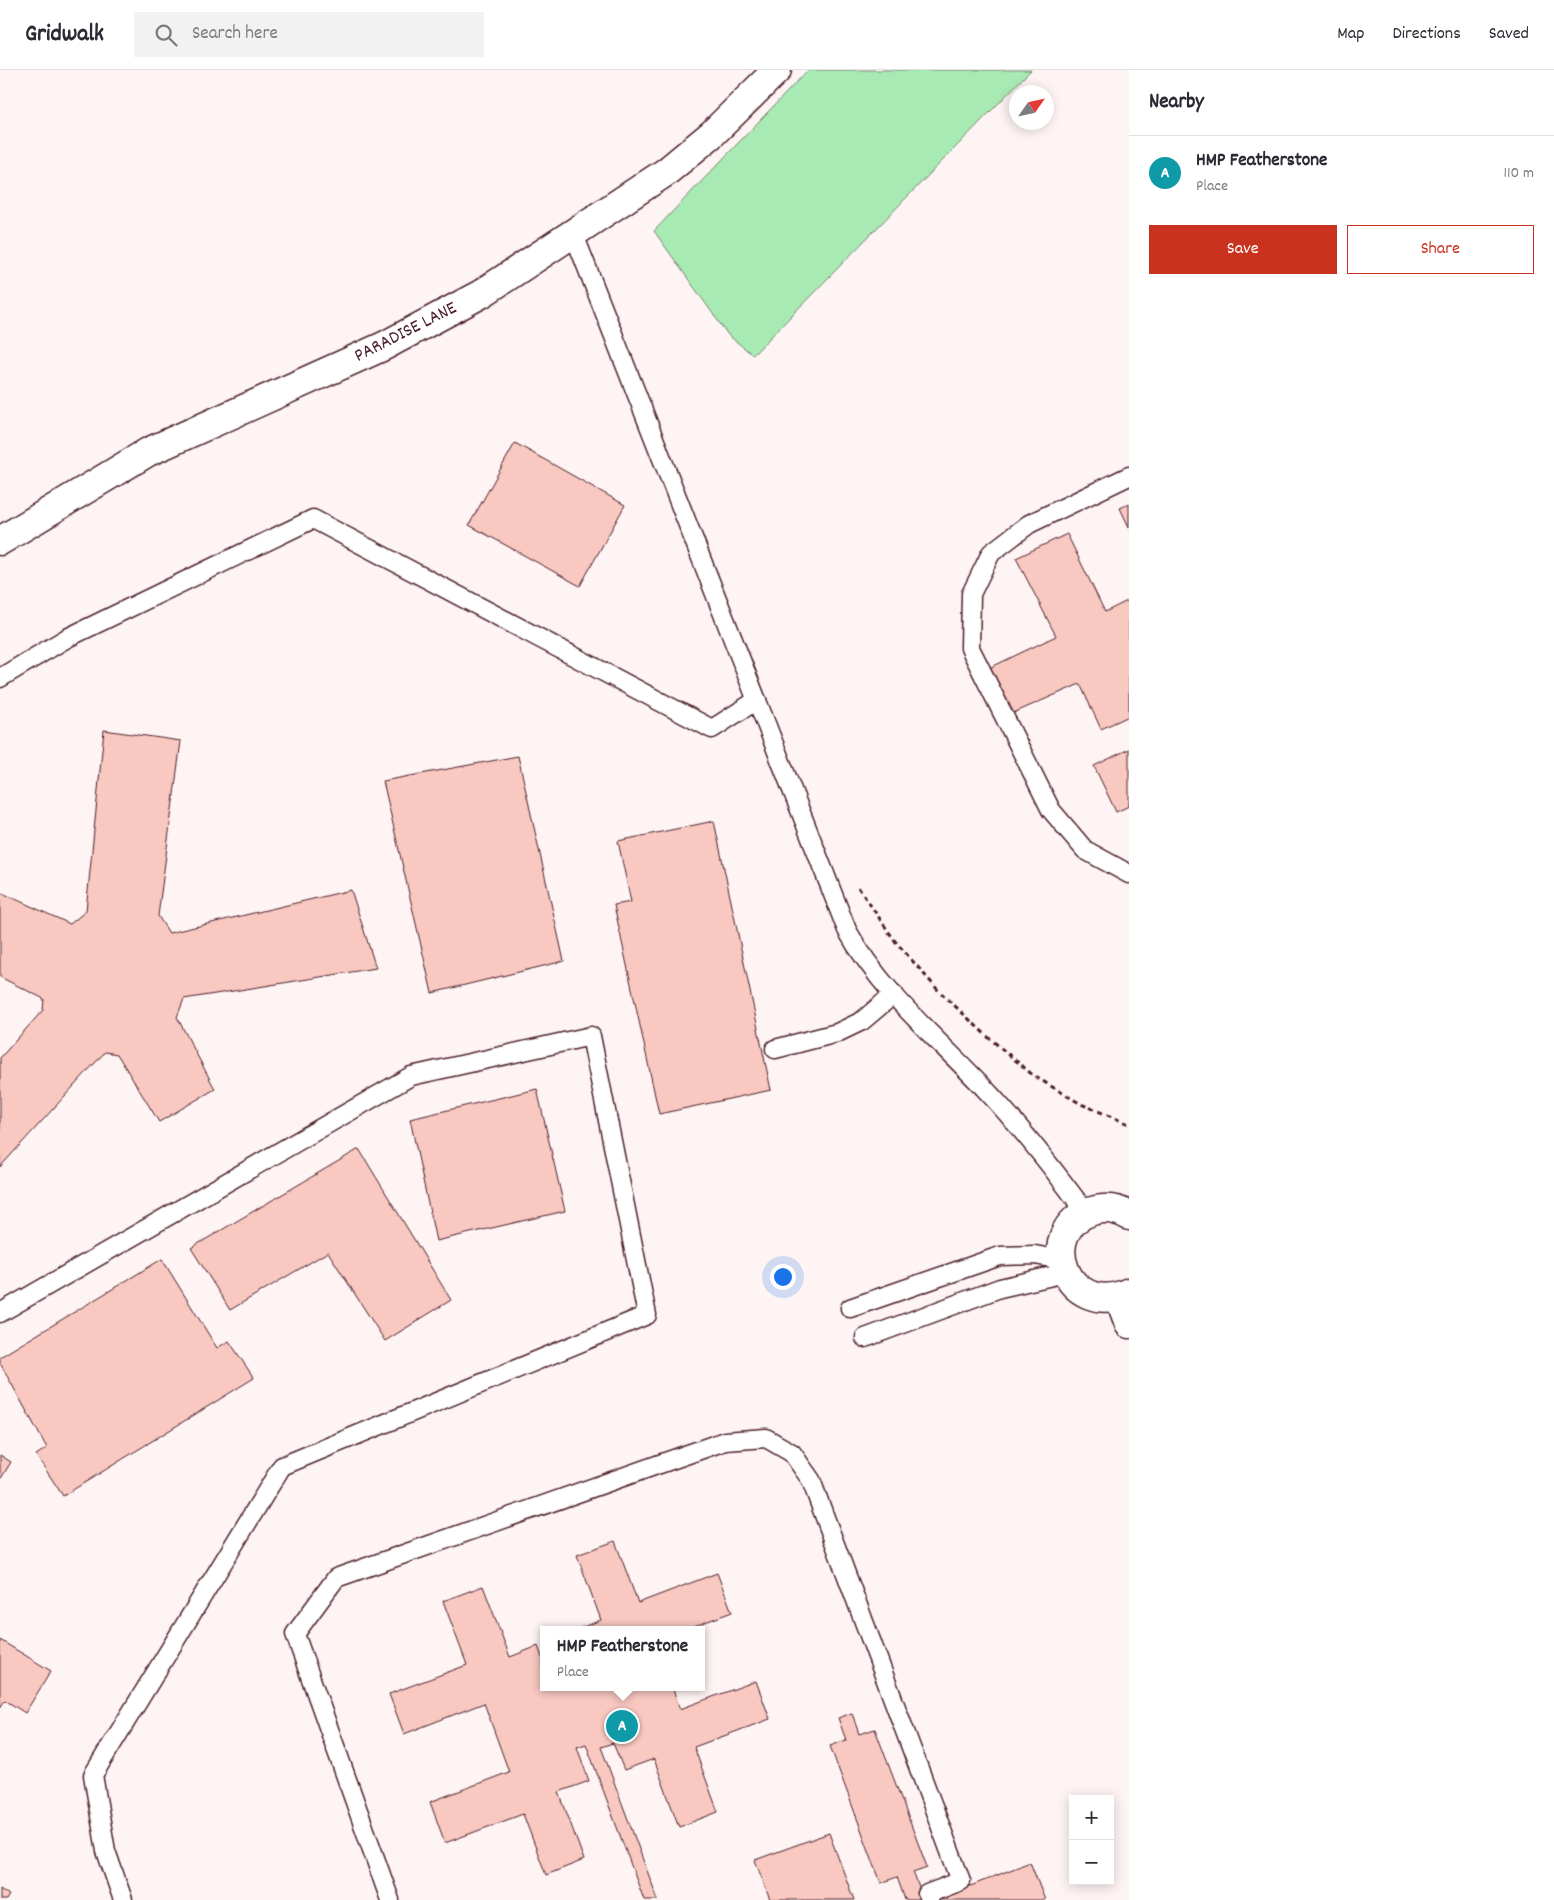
<!DOCTYPE html>
<html lang="en">
<head>
<meta charset="utf-8">
<style>
  :root { --surface:#fff; --page:#f2f2f3; --text:#2b2b33; --muted:#7c7c81; --line:#e1e1e2; --accent:#c8321e }
  body { margin:0; font-family:Dekko,sans-serif; background:var(--page); color:var(--text) }
  .controls { position:absolute; right:15px; bottom:15px; display:grid; overflow:hidden; border-radius:0px; box-shadow:0 2px 12px #0003 }
  .controls button { width:45px; height:45px; display:grid; place-items:center; padding:0; border:0; border-bottom:1px solid var(--line); background:var(--surface); color:var(--text); font:25px sans-serif }
  .compass { position:absolute; left:1009px; top:15px; width:45px; height:45px; border-radius:50%; background:var(--surface); box-shadow:0 2px 12px #0003; rotate:56deg }
  .you { position:absolute; left:782px; top:1206px; width:18px; height:18px; margin:-12px; border:4px solid #fff; border-radius:50%; background:#1a73e8; box-shadow:0 0 0 8px #1a73e833 }
  .badge { display:grid; place-items:center; width:32px; height:32px; border-radius:50%; background:var(--accent); color:#fff; font-size:16px; font-weight:700 }
  .pin { position:absolute; translate:-50% -50%; border:2px solid #fff; box-shadow:0 1px 5px #0006 }
  .popup { position:absolute; left:540px; top:1556px; width:165px; height:65px; box-sizing:border-box; display:grid; place-content:center; border-radius:0px; background:var(--surface); filter:drop-shadow(0 1px 4px #0005); font-size:16px; white-space:nowrap; color:var(--muted) }
  .popup b { font-size:19px; color:var(--text) }
  .popup::after { content:''; position:absolute; left:50%; top:100%; margin-left:-10px; border:10px solid transparent; border-top-color:var(--surface) }
  .list { margin:0; padding:0; list-style:none }
  h2 { display:flex; justify-content:space-between; align-items:center; height:65px; margin:0; padding:0 20px; font-size:21px }
  h2 small { font-size:16px; font-weight:400; color:var(--muted) }
  .list li { display:grid; grid-template-columns:32px 1fr auto; gap:15px; align-items:center; box-sizing:border-box; height:75px; padding:0 20px; border-top:1px solid var(--line) }
  .list b { display:block; font-size:19px; white-space:nowrap }
  .list p { margin:0; font-size:16px; white-space:nowrap; color:var(--muted) }
  .list em { font-size:16px; font-style:normal; color:var(--muted) }
  .actions { display:flex; gap:10px; padding:15px 20px }
  .actions a { flex:1; padding:11px 0; border:1px solid var(--accent); border-radius:0px; text-align:center; font-size:18px; color:var(--accent) }
  .actions .main { background:var(--accent); color:#fff }
  .icon { flex:none; width:28px; height:28px; fill:none; stroke:currentColor; stroke-width:2; stroke-linecap:round; stroke-linejoin:round }
  .map { position:relative; flex:none; width:1129px; height:1830px; overflow:hidden }
  header { display:flex; align-items:center; gap:30px; box-sizing:border-box; height:70px; padding:0 25px; background:var(--surface); border-bottom:1px solid var(--line) }
  header strong { font-size:24px }
  nav { display:flex; gap:28px; margin-inline-start:auto; font-size:18px }
  .search { width:350px; height:45px; background:var(--page); display:flex; align-items:center; gap:12px; box-sizing:border-box; padding:0 18px; border-radius:0px; color:var(--muted); font-size:19px }
  main { display:flex }
  aside { flex:1; background:var(--surface) }
  .map>svg:first-child { display:block }
  .green { fill:#a8eab4; stroke:#798470 }
  .building { fill:#f8c8c1; stroke:#4a1f2b }
  .lines { fill:none; stroke-linecap:round; stroke-linejoin:round }
  .lane-casing { stroke:#4a1f2b; stroke-width:21 }
  .street-casing { stroke:#4a1f2b; stroke-width:31 }
  .secondary-casing { stroke:#4a1f2b; stroke-width:31 }
  .path { stroke:#4a1f2b; stroke-width:3; stroke-dasharray:5 4; stroke-linecap:butt }
  .lane { stroke:#fff; stroke-width:18 }
  .street { stroke:#fff; stroke-width:28 }
  .secondary { stroke:#fff; stroke-width:28 }
  .labels { text-anchor:middle; dominant-baseline:central; stroke-width:4; stroke-linejoin:round; paint-order:stroke }
  .street-label { font-size:19px; fill:#4a1f2b; stroke:#fff }
</style>
</head>
<body>
<header>
<strong>Gridwalk</strong>
<div class="search"><svg class="icon" aria-label="search" viewBox="0 0 24 24"><circle cx="10" cy="10" r="6"/><path d="M15 15l6 6"/></svg>Search here</div>
<nav><a>Map</a><a>Directions</a><a>Saved</a></nav>
</header>
<main>
<div class="map">
<svg width="1129" height="1830" viewBox="0 0 1129 1830">
  <rect width="100%" height="100%" fill="#fef4f3"/>
  <filter id="ink" filterUnits="userSpaceOnUse"><feTurbulence type="fractalNoise" baseFrequency=".02" numOctaves="2"/><feDisplacementMap in="SourceGraphic" scale="10" xChannelSelector="R" yChannelSelector="G"/><feConvolveMatrix kernelMatrix="1 2 1 2 8 2 1 2 1" color-interpolation-filters="sRGB"/></filter>
  <g filter="url(#ink)">
    <path class="green" d="M808,0H1031L753,285L728,265L654,161Z"/>
    <g class="building">
      <path d="M515,373L625,435L580,516L469,455Z"/>
      <path d="M1129,434V457L1120,438Z"/>
      <path d="M1067,464L1105,542L1129,530V646L1101,659L1080,614L1002,648L979,603L1056,566L1016,488Z"/>
      <path d="M104,660L181,671L158,846L169,863L351,820L376,898L184,929L177,947L215,1019L159,1052L117,984L105,982L0,1097V988L43,940L44,929L0,907V822L70,854L86,841Z"/>
      <path d="M1129,679V736L1116,742L1094,696Z"/>
      <path d="M518,686L564,891L432,923L383,711Z"/>
      <path d="M714,751L771,1020L659,1044L614,835L631,832L618,771Z"/>
      <path d="M537,1019L565,1141L436,1171L410,1049Z"/>
      <path d="M359,1079L451,1230L385,1271L328,1182L230,1240L191,1178Z"/>
      <path d="M162,1189L217,1278L229,1271L254,1308L63,1426L36,1385L47,1378L0,1293V1287Z"/>
      <path d="M0,1385L11,1392L0,1410Z"/>
      <path d="M615,1471L638,1533L717,1503L732,1542L684,1560H575L601,1550L577,1485Z"/>
      <path d="M483,1516L510,1587L538,1576L543,1590V1617H672L680,1639L756,1611L770,1649L694,1677L718,1742L679,1757L654,1689L624,1700L613,1673L601,1677L658,1830H644L586,1674L577,1677L589,1711L559,1722L584,1790L546,1805L523,1744L445,1773L430,1732L509,1702L484,1633L404,1664L389,1624L467,1595L443,1531Z"/>
      <path d="M0,1570L51,1601L25,1643L5,1630L0,1638Z"/>
      <path d="M852,1643L859,1664L875,1659L927,1797L913,1802L924,1830H905L897,1807L881,1813L830,1676L846,1670L838,1648Z"/>
      <path d="M829,1763L854,1830H770L755,1790Z"/>
      <path d="M1030,1792L1045,1830H936Z"/>
      <path d="M0,1819L9,1825L6,1830H0Z"/>
    </g>
    <g class="lines">
      <g class="lane-casing">
        <g id="lane">
          <path d="M573,162L847,860C881,922 938,969 986,1020C1022,1058 1055,1101 1086,1143"/>
          <path d="M1129,406L1029,454L991,483L971,524L970,578L1051,740L1085,780L1129,804"/>
          <path d="M0,608L67,568L313,449L712,659L757,630"/>
          <path d="M775,979L837,963L862,951L894,924"/>
          <path d="M850,1238L1000,1186L1035,1185L1061,1190"/>
          <path d="M0,1243L411,1006L591,966L647,1245L282,1396L93,1705L106,1781L123,1830"/>
          <path d="M865,1268L1000,1218L1065,1203"/>
          <path d="M390,1830L295,1564L336,1508L725,1371L766,1368L792,1383L811,1410L961,1811L927,1824L929,1830"/>
        </g>
      </g>
      <g class="street-casing">
        <g id="street">
          <path d="M1129,1146C1118,1139 1105,1137 1092,1141C1034,1159 1065,1251 1129,1222"/>
          <path d="M1119,1227L1129,1254"/>
        </g>
      </g>
      <g class="secondary-casing">
        <path id="secondary" d="M0,471L148,382L384,276L481,224L666,102L712,64L777,0"/>
      </g>
      <path class="path" d="M858,817L895,871L938,920L988,967L1034,1006L1081,1034L1129,1054"/>
      <use href="#lane" class="lane"/>
      <use href="#street" class="street"/>
      <use href="#secondary" class="secondary"/>
    </g>
  </g>
  <g class="labels">
    <g class="street-label">
      <text transform="translate(406 263) rotate(-27)">PARADISE LANE</text>
    </g>
  </g>
</svg>
<div class="controls">
<button>+</button>
<button>−</button>
</div>
<svg class="compass" viewBox="-18 -18 36 36"><path d="M0-13l5 13h-10z" fill="#e53935"/><path d="M0 13l5-13h-10z" fill="#7c7c81"/></svg>
<div class="you"></div>
<div class="pin badge" style="left:622px;top:1656px;background:#0f9aa8">A</div>
<div class="popup"><b>HMP Featherstone</b>Place</div>
</div>
<aside>
<h2>Nearby<small></small></h2>
<ul class="list">
<li><span class="badge" style="background:#0f9aa8">A</span><div><b>HMP Featherstone</b><p>Place</p></div><em>110 m</em></li>
</ul>
<div class="actions"><a class="main">Save</a><a>Share</a></div>
</aside>
</main>
</body>
</html>
